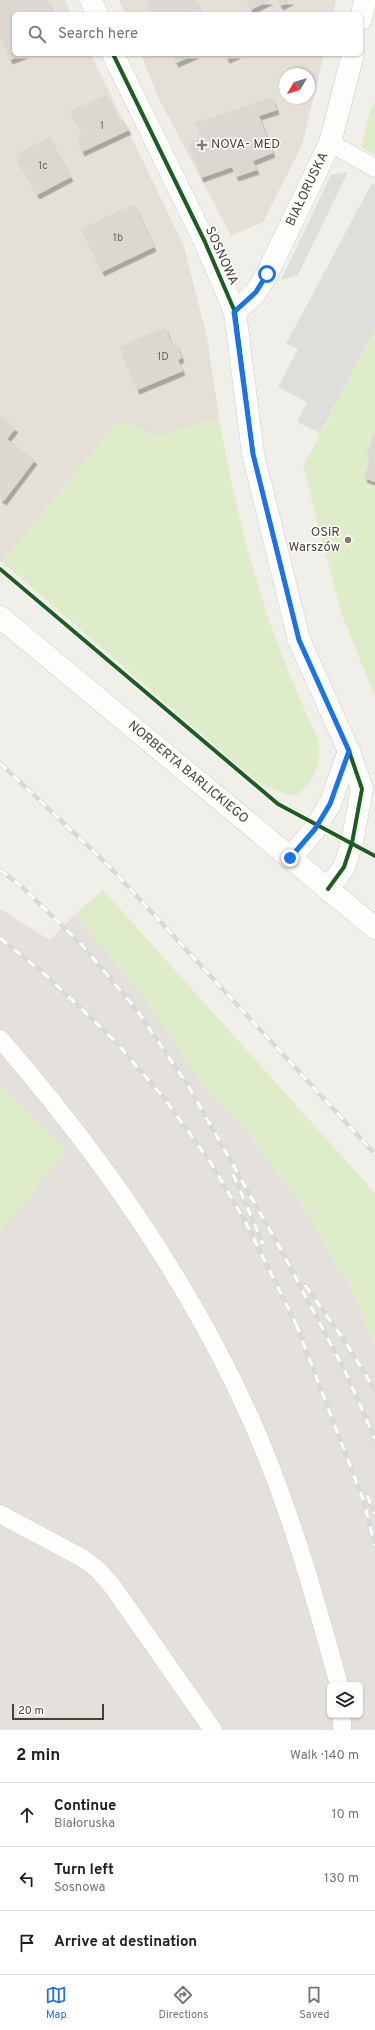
<!DOCTYPE html>
<html lang="en">
<head>
<meta charset="utf-8">
<style>
  :root { --surface:#fff; --page:#f6f6f6; --text:#202124; --muted:#757577; --line:#e0e0e0; --accent:#1a73e8 }
  body { margin:0; font-family:Overpass,sans-serif; background:var(--page); color:var(--text) }
  .controls { position:absolute; right:12px; bottom:12px; display:grid; overflow:hidden; border-radius:6px; box-shadow:0 1px 3px #0004 }
  .controls button { width:36px; height:36px; display:grid; place-items:center; padding:0; border:0; border-bottom:1px solid var(--line); background:var(--surface); color:var(--text); font:20px sans-serif }
  .compass { position:absolute; left:279px; top:68px; width:36px; height:36px; border-radius:50%; background:var(--surface); box-shadow:0 1px 3px #0004; rotate:232deg }
  .scale { position:absolute; left:12px; bottom:10px; width:92px; box-sizing:border-box; padding-left:4px; border:2px solid #474036; border-top:0; font-size:11px; line-height:14px; white-space:nowrap; color:#474036; -webkit-text-stroke:3px #fff; paint-order:stroke }
  .stop { position:absolute; width:12px; height:12px; margin:-9px; border:3px solid #1a73e8; border-radius:50%; background:#fff }
  .stop.end { background:#1a73e8; border-color:#fff; box-shadow:0 1px 4px #0008 }
  .list { margin:0; padding:0; list-style:none }
  h2 { display:flex; justify-content:space-between; align-items:center; height:52px; margin:0; padding:0 16px; font-size:17px }
  h2 small { font-size:13px; font-weight:400; color:var(--muted) }
  .list li { display:grid; grid-template-columns:26px 1fr auto; gap:12px; align-items:center; box-sizing:border-box; height:64px; padding:0 16px; border-top:1px solid var(--line) }
  .list b { display:block; font-size:15px; white-space:nowrap }
  .list p { margin:0; font-size:13px; white-space:nowrap; color:var(--muted) }
  .list em { font-size:13px; font-style:normal; color:var(--muted) }
  .icon { flex:none; width:22px; height:22px; fill:none; stroke:currentColor; stroke-width:2; stroke-linecap:round; stroke-linejoin:round }
  .map { position:relative; flex:none; width:375px; height:1730px; overflow:hidden }
  .search { position:absolute; background:var(--surface); box-shadow:0 1px 3px #0004; left:12px; right:12px; top:12px; height:44px; display:flex; align-items:center; gap:10px; box-sizing:border-box; padding:0 14px; border-radius:6px; color:var(--muted); font-size:15px }
  .sheet { height:244px; background:var(--surface) }
  nav { display:flex; justify-content:space-around; align-items:center; box-sizing:border-box; height:56px; border-top:1px solid var(--line); background:var(--surface); font-size:11px; color:var(--muted) }
  nav a { display:grid; justify-items:center; gap:2px }
  nav .on { color:var(--accent) }
  .map>svg:first-child { display:block }
  .residential { fill:#e5e0d7; fill-rule:evenodd }
  .industrial { fill:#e4e0db; fill-rule:evenodd }
  .green { fill:#dfecca }
  .parking { fill:#e0deda }
  .building { fill:#dbd8d2; filter:url(#shadow) }
  .lines { fill:none; stroke-linecap:round; stroke-linejoin:round }
  .service-casing { stroke:#cfccc7; stroke-width:19 }
  .minor-casing { stroke:#cfccc7; stroke-width:23 }
  .tertiary-casing { stroke:#cfccc7; stroke-width:23 }
  .service { stroke:#fdfdfc; stroke-width:18 }
  .minor { stroke:#fdfdfc; stroke-width:22 }
  .tertiary { stroke:#fdfdfc; stroke-width:22 }
  .rail-casing { stroke:#d9d9d8; stroke-width:4.5 }
  .rail { stroke:#fff; stroke-width:3; stroke-dasharray:9; stroke-linecap:butt }
  .cycleway-casing { stroke:#fff; stroke-width:6 }
  .cycleway { stroke:#1b5e20; stroke-width:4 }
  .route { stroke:#1a73e8; stroke-width:5 }
  .poi-dot { fill:#827d75; stroke:#fff; stroke-width:1.5 }
  .labels { text-anchor:middle; dominant-baseline:central; stroke-width:3; stroke-linejoin:round; paint-order:stroke }
  .number-label { font-size:11px; fill:#6d675e }
  .poi-label { font-size:13px; fill:#474036; stroke:#fff; text-anchor:start }
  .street-label { font-size:13px; fill:#474036; stroke:#fff }
</style>
</head>
<body>
<div class="map">
<svg width="375" height="1730" viewBox="0 0 375 1730">
  <defs>
    <filter id="shadow"><feDropShadow dx="2.5" dy="4.5" stdDeviation="0" flood-color="#0004"/></filter>
  </defs>
  <rect width="100%" height="100%" fill="#f1efea"/>
  <g class="residential">
    <path d="M0,0H65L71,14H14V54H91L183,244L207,337L219,418L159,436L118,421L2,562L0,561Z"/>
    <path d="M119,0H336L333,14H125Z"/>
    <path d="M141,54H324L302,145L263,222L231,236L158,97ZM285,74H309V98H285Z"/>
  </g>
  <path class="industrial" d="M0,909L50,940L75,914L149,1004L205,1088L243,1127L304,1209L352,1290L375,1349V1730H0ZM330,1685H360V1715H330Z"/>
  <g class="green">
    <path d="M375,102V155L361,147L370,110Z"/>
    <path d="M375,329V697L341,612L303,467Z"/>
    <path d="M219,418C233,496 251,573 279,647C288,671 298,694 308,718C311,725 317,734 319,743C322,763 312,789 293,796L265,786L248,774L2,562L118,421L159,436Z"/>
    <path d="M103,890L375,1193V1349L352,1290L304,1209L243,1127L205,1088L149,1004L75,914Z"/>
    <path d="M0,1086L67,1150L0,1233Z"/>
  </g>
  <g class="parking">
    <path d="M348,172L298,275L281,280L331,175Z"/>
    <path d="M372,183L375,185V329L320,433L297,422L307,402L278,387L298,349L286,344Z"/>
  </g>
  <g class="building">
    <path d="M0,0H47L53,14H14V54H26L10,60L0,36Z"/>
    <path d="M146,0H195L201,14H153Z"/>
    <path d="M246,0H271L251,10Z"/>
    <path d="M277,0H292L281,6Z"/>
    <path d="M172,54H197L176,63Z"/>
    <path d="M225,54H239L227,59Z"/>
    <path d="M106,95L119,121L123,119L129,130L82,152L77,140L83,137L70,111Z"/>
    <path d="M272,97L277,110L259,116L273,153L253,161L257,170L236,177L232,167L201,178L188,143L201,138L195,123Z"/>
    <path d="M49,137L71,177L37,195L15,155Z"/>
    <path d="M134,204L154,247L102,272L81,229Z"/>
    <path d="M165,327L172,345L176,343L182,358L178,360L183,371L137,390L119,347Z"/>
    <path d="M0,416L16,428L7,439L35,460L4,501L0,498Z"/>
    <path d="M375,430V482L364,478L370,458L366,457Z"/>
  </g>
  <g class="lines">
    <g class="service-casing">
      <g id="service">
        <path d="M330,143L375,168"/>
        <path d="M0,1039C99,1153 187,1278 249,1415C288,1502 314,1593 339,1685"/>
        <path d="M0,1514L84,1559L98,1570L113,1587L213,1730"/>
        <path d="M342,1715V1730"/>
      </g>
    </g>
    <g class="minor-casing">
      <g id="minor">
        <path d="M91,0L97,14"/>
        <path d="M361,19L365,0"/>
        <path d="M113,54L205,242L235,312L253,454L299,640L349,751L362,789L352,843L344,867L328,889"/>
        <path id="s1" d="M235,312L256,292L267,274L330,143L353,54"/>
        <path d="M290,858L315,829L330,804L349,751"/>
      </g>
    </g>
    <g class="tertiary-casing">
      <g id="tertiary">
        <path id="s2" d="M0,617L375,928"/>
      </g>
    </g>
    <use href="#service" class="service"/>
    <use href="#minor" class="minor"/>
    <use href="#tertiary" class="tertiary"/>
    <g class="rail-casing">
      <g id="rail">
        <path d="M0,763L109,866L375,1154"/>
        <path d="M0,870L19,884L82,945L136,1009L189,1087L280,1248L345,1371L375,1439"/>
        <path d="M0,938L48,977L115,1041L164,1098L211,1163L246,1223L298,1328"/>
        <path d="M233,1174L263,1244"/>
        <path d="M305,1285L346,1343L375,1390"/>
        <path d="M296,1324L364,1502L375,1546"/>
        <path d="M367,1495L375,1514"/>
      </g>
    </g>
    <use href="#rail" class="rail"/>
    <g class="cycleway-casing">
      <g id="cycleway">
        <path d="M113,54L205,242L235,312L253,454L299,640L349,751L362,789L352,843L344,867L328,889"/>
        <path d="M0,569L278,804L375,856"/>
      </g>
    </g>
    <use href="#cycleway" class="cycleway"/>
  </g>
  <g class="lines">
    <path class="route" d="M267,274L256,292L234,312L253,454L299,640L349,751L330,804L315,829L290,858"/>
  </g>
  <g class="poi-dot">
    <path d="M200 139h4v4h4v4h-4v4h-4v-4h-4v-4h4z"/>
    <circle cx="348" cy="540" r="4"/>
  </g>
  <g class="labels">
    <g class="number-label">
      <text x="102" y="126">1</text>
      <text x="43" y="166">1c</text>
      <text x="118" y="238">1b</text>
      <text x="163" y="357">1D</text>
    </g>
    <g class="poi-label">
      <text x="211" y="145">NOVA- MED</text>
      <text x="340" y="533" text-anchor="end">OSiR<tspan x="340" dy="15">Warszów</tspan></text>
    </g>
    <g class="street-label">
      <text stroke="none"><textPath href="#s1" startOffset="144">BIAŁORUSKA</textPath></text>
      <text transform="translate(221 256) rotate(66)">SOSNOWA</text>
      <text stroke="none"><textPath href="#s2" startOffset="244">NORBERTA BARLICKIEGO</textPath></text>
    </g>
  </g>
</svg>
<div class="controls">
<button><svg class="icon" aria-label="layers" viewBox="0 0 24 24"><path d="M12 4l9 5-9 5-9-5zM3 14l9 5 9-5"/></svg></button>
</div>
<svg class="compass" viewBox="-18 -18 36 36"><path d="M0-13l5 13h-10z" fill="#e53935"/><path d="M0 13l5-13h-10z" fill="#757577"/></svg>
<div class="scale">20 m</div>
<div class="stop" style="left:267px;top:274px"></div>
<div class="stop end" style="left:290px;top:858px"></div>
<div class="search"><svg class="icon" aria-label="search" viewBox="0 0 24 24"><circle cx="10" cy="10" r="6"/><path d="M15 15l6 6"/></svg>Search here</div>
</div>
<section class="sheet">
<h2>2 min<small>Walk · 140 m</small></h2>
<ul class="list">
<li><svg class="icon" aria-label="ahead" viewBox="0 0 24 24"><path d="M12 20V5M6 11l6-6 6 6"/></svg><div><b>Continue</b><p>Białoruska</p></div><em>10 m</em></li>
<li><svg class="icon" aria-label="left" viewBox="0 0 24 24"><path d="M17 20v-9H6M10 6l-5 5 5 5"/></svg><div><b>Turn left</b><p>Sosnowa</p></div><em>130 m</em></li>
<li><svg class="icon" aria-label="arrive" viewBox="0 0 24 24"><path d="M6 21V4h12l-3 4 3 4H6"/></svg><div><b>Arrive at destination</b></div></li>
</ul>
</section>
<nav>
<a class="on"><svg class="icon" aria-label="map" viewBox="0 0 24 24"><path d="M3 6l6-2 6 2 6-2v14l-6 2-6-2-6 2zM9 4v14M15 6v14"/></svg>Map</a>
<a><svg class="icon" aria-label="directions" viewBox="0 0 24 24"><path d="M12 3l9 9-9 9-9-9zM9 14v-3h6M13 9l2 2-2 2"/></svg>Directions</a>
<a><svg class="icon" aria-label="saved" viewBox="0 0 24 24"><path d="M7 4h10v16l-5-4-5 4z"/></svg>Saved</a>
</nav>
</body>
</html>
